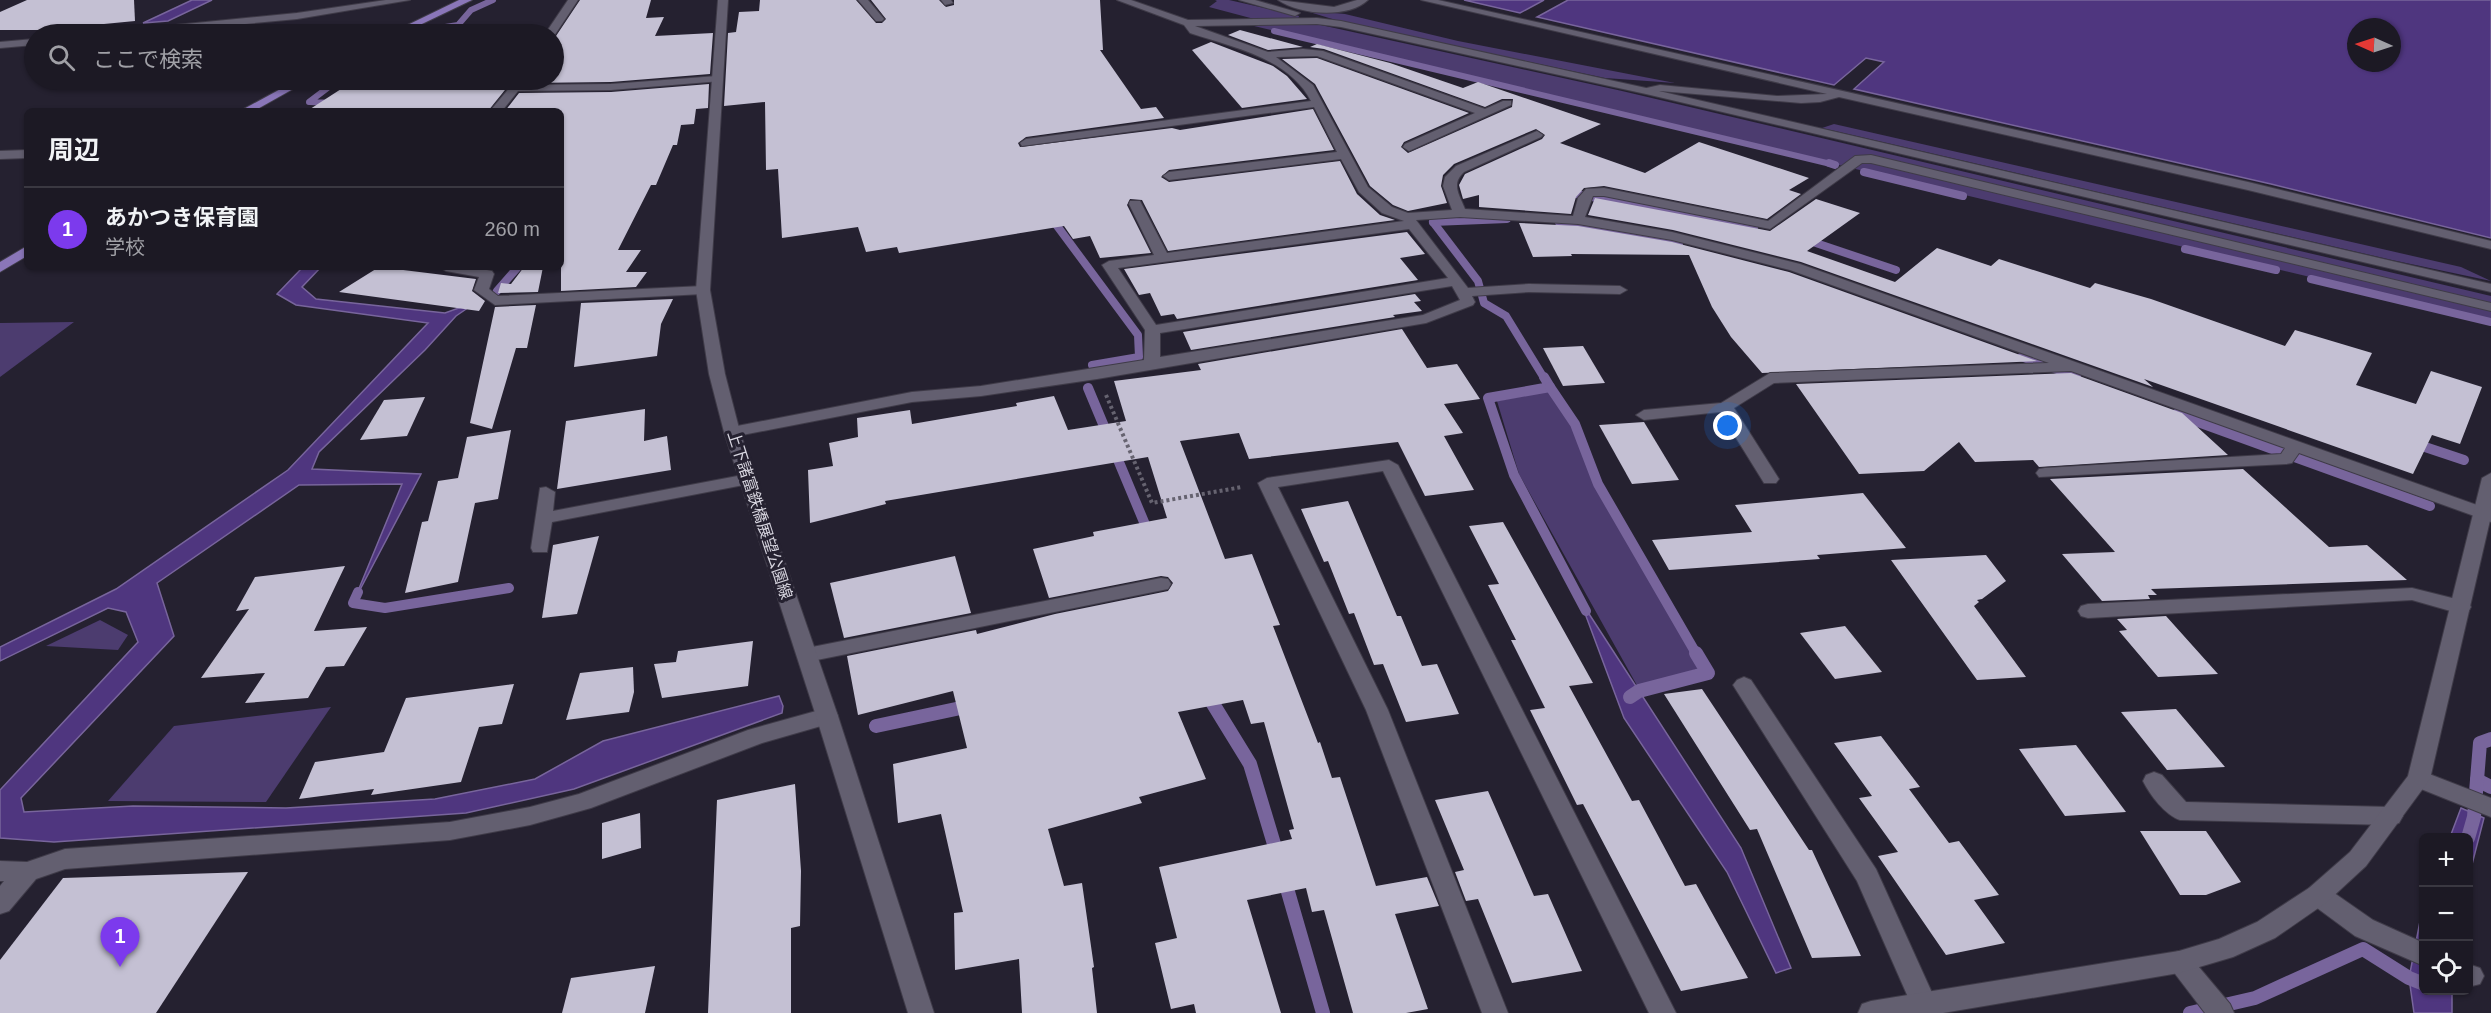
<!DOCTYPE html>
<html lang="ja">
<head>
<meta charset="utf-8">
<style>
  :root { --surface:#1c1924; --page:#25222c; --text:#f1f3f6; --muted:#a0a0a6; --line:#3a3841; --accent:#7c3aed }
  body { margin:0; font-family:Arial,"Noto Sans JP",sans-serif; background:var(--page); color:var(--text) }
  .controls { position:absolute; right:18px; bottom:18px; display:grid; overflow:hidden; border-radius:9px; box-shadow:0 2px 4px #0004 }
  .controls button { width:54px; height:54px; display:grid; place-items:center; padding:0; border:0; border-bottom:2px solid var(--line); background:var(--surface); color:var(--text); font:30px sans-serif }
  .compass { position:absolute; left:2347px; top:18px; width:54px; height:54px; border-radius:50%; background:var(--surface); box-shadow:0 2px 4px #0004; rotate:273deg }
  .you { position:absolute; left:1728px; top:426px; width:21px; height:21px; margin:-15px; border:4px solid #fff; border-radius:50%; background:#1a73e8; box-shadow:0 0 0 9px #1a73e833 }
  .badge { display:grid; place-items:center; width:39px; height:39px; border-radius:50%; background:var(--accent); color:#fff; font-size:20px; font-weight:700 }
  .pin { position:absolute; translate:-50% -50px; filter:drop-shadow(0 2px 3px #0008) }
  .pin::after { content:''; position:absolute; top:32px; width:21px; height:18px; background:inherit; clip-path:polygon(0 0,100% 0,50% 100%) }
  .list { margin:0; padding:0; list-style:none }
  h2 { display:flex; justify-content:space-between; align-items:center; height:78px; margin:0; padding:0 24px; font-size:26px }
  h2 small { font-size:20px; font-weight:400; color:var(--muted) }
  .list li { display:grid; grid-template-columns:39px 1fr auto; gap:18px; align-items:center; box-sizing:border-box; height:84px; padding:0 24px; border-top:2px solid var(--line) }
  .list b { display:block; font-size:22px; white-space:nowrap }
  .list p { margin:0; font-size:20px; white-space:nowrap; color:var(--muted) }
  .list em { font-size:20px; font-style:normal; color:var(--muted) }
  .icon { flex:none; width:33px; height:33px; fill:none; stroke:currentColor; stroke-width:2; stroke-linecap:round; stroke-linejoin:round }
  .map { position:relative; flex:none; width:2491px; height:1013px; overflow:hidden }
  .search { position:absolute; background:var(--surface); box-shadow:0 2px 4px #0004; left:24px; top:24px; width:540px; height:66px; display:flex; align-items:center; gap:15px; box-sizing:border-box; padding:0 21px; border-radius:33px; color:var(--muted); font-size:22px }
  .panel { position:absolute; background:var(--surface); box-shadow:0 2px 4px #0004; left:24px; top:108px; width:540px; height:162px; border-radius:9px }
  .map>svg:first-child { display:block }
  .green { fill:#4c3c6f }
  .water { fill:#4f367f; stroke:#78659c; stroke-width:1.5; fill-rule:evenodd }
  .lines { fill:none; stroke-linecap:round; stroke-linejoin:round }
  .stream-far3 { stroke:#78659c; stroke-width:6 }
  .stream-far2 { stroke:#78659c; stroke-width:8 }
  .stream-far1 { stroke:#78659c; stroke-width:10 }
  .stream { stroke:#78659c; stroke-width:14 }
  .building { fill:#c4c0d3 }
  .service-casing { stroke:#3f3b48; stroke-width:2 }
  .minor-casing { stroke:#3f3b48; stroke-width:2 }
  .tertiary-casing { stroke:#3f3b48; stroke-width:2 }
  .trunk-casing { stroke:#3f3b48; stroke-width:2 }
  .path-far1 { stroke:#666370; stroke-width:2; stroke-dasharray:1.5 1.5; stroke-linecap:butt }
  .path { stroke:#666370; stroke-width:4; stroke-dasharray:3 3; stroke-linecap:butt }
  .service { fill:#635f70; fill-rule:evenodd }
  .minor { fill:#635f70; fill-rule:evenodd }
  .tertiary { fill:#635f70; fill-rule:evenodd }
  .trunk { fill:#8a76b9; fill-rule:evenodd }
  .labels { text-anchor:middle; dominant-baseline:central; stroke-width:6; stroke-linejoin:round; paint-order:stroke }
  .street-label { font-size:16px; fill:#d6d4de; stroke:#252130 }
</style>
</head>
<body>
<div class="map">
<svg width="2491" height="1013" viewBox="0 0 2491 1013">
  <rect width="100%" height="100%" fill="#252130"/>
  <g class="green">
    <path d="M1215,0H1229L1299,16L1298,20L1622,91L2491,296V320L1254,26L1258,20L1209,7L1217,1Z"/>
    <path d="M1303,10L1345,14L1458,41L1675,83L1605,78L1342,22Z"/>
    <path d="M1834,124L2461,267L2491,281L2392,260L1822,128Z"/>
    <path d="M74,322L0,377V323Z"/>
    <path d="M1549,391L1571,422L1597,490L1702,667L1639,689L1519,474L1497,401Z"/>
    <path d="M100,620L128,635L118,650L46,646Z"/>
    <path d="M331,707L266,802L108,801L174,726Z"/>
  </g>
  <g class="water">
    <path d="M192,0H212L168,21L143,23Z"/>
    <path d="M1464,0H1544L1520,13Z"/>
    <path d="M1568,0H2491V238L2271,184L1854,89L1884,62L1866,58L1834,85L1537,17ZM2356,27H2392V63H2356Z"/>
    <path d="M303,267H321L302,287L316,299L445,313L478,301L456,316L425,350L319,452L312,469L421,474L353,603L402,484L299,485L157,583L174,636L21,798L24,812L133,806L286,808L435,799L535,779L603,741L779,696L783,706L782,713L574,789L466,813L54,842L0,838V790L138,642L126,612L108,608L0,661V647L116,589L288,470L428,323L296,305L277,294Z"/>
    <path d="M1580,600L1741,848L1791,968L1776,973L1727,872L1624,718Z"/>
    <path d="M2461,808L2484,818L2469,876L2468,838L2450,837Z"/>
    <path d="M2423,906L2424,990L2452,991V1013H2414L2409,978Z"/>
  </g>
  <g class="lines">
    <g class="stream-far3">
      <path d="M1274,31L1835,165"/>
      <path d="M432,34L439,28L458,25L471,10L493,0"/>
      <path d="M335,103L309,102L338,80"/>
    </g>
    <g class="stream-far2">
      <path d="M1829,163L1835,165"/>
      <path d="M1864,172L1963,196"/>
      <path d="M1566,192L1754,228"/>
      <path d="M1049,215L1138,335L1139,357L1092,365"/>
      <path d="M1433,222L1507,219"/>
      <path d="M1433,222L1478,281L1484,303L1506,316L1544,378"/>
      <path d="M1559,222L1679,244"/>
      <path d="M1804,239L1896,270"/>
      <path d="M2185,249L2276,270"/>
      <path d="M2311,279L2491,322"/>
      <path d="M497,291L518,267"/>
      <path d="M2021,357L2077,377"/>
    </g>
    <g class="stream-far1">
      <path d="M1544,377L1550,387L1488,398L1514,475L1586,611"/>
      <path d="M1550,387L1575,424L1598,484L1697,655"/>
      <path d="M1088,388L1149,534"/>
      <path d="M2176,414L2430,506"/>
      <path d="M2425,447L2464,460"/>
      <path d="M358,592L353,603L385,608L509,588"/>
    </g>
    <g class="stream">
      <path d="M1207,694L1250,764L1277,854"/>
      <path d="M1630,697L1639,691L1708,673L1696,653"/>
      <path d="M876,726L970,706"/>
      <path d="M2477,780L2491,787"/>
      <path d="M2468,838L2474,817L2480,743L2491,739"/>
      <path d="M1284,878L1323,1013"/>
      <path d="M2190,1013L2255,998L2363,949L2409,978L2424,984"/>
    </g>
  </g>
  <g class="building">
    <path d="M27,0H134L135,21L42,30H0V12Z"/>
    <path d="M580,0H651L646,18L664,17L655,36L713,33L710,74L611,82L527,83L528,80H554V39Z"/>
    <path d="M760,0H856L876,23H882L886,19L871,0H939L946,7L954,5V0H1100L1103,50H1100L1141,109L1156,107L1164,118L1026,137L1018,143L1020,147L1172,128L1180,130L1313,109L1334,150L1169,170L1161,177L1169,182L1340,161L1357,194L1380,215L1395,220L1168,251L1142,200L1130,199L1127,205L1151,253L1100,258L1090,236L1073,239L1064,226L899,253L897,247L866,252L858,227L782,238L778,169L766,170L765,102L724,106L728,33L736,32L739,12L759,11Z"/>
    <path d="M1240,30L1303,47L1268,50L1228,35Z"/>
    <path d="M1211,42L1273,66L1287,76L1307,99L1242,108L1192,50Z"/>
    <path d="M1317,44L1390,63L1463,88L1478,82L1601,124L1560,143L1645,173L1699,142L1809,178L1789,190L1801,194L1767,219L1604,186L1584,188L1576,197L1571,214L1479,207V195L1463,199L1459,185L1465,174L1542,139L1545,135L1536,129L1454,164L1443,175L1441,186L1447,203L1408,211L1393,205L1370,186L1315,84L1282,59L1317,58L1469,113L1404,142L1401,147L1408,153L1512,107L1513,99H1502L1485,107L1324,49L1310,47Z"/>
    <path d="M355,80H513L488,111H307Z"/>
    <path d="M709,84L708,108L696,109L694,124L681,125L677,145H673L656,185H651L618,250H641L626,272H647L636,287L561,291V111H505L519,93L611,92Z"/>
    <path d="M1595,198L1770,231L1816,199L1860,213L1807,251L1895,282L1937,248L1991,266L1999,259L2090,288L2095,283L2151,299L2285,346L2295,330L2372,353L2356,385L2416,404L2431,371L2482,387L2460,444L2432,435L2413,474L2144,379L2153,387L1801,262L1673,230L1588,215Z"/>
    <path d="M1519,223L1578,226L1672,242L1789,272L2037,361L1762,373L1731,337L1712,307L1689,255L1571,254L1572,256L1533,257Z"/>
    <path d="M1407,232L1425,254L1400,258L1418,280L1177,319L1174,314L1161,316L1150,293L1139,295L1124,269Z"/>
    <path d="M379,267L476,279L472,291L485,301L479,311L339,292Z"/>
    <path d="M524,267H543L538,292L498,293L501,283L511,284Z"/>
    <path d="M1415,294L1421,301L1414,302L1422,311L1393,315L1395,317L1191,350L1183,332Z"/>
    <path d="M673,299L661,324L657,356L574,367L581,303Z"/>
    <path d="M536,305L527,348H516L492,429L470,423L495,307Z"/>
    <path d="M1402,329L1427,368L1457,364L1480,399L1444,404L1463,433L1444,436L1474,490L1425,496L1398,442L1249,459L1239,433L1180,441L1225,559L1252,554L1280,625L1273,626L1318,743L1320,742L1332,778L1340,777L1376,886L1427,877L1439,906L1395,914L1428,1009L1406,1013H1353L1324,910L1312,912L1306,888L1247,900L1281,1013H1196L1194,1004L1171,1009L1155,943L1177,938L1159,867L1292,839L1289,830L1294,829L1264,722L1251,724L1243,700L1178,712L1206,779L1139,797L1142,803L1048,829L1064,886L1082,883L1094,967L1092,968L1097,1013H1022L1019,959L955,970L954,913L963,912L941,814L898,823L893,764L967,748L953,691L858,715L847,656L976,630L977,634L1055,614L1168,591L1173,583L1168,577L1161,576L1049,598L1033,549L1094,536L1093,532L1167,518L1148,457L885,501L886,504L810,523L808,470L833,466L829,443L858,437L857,418L910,410L912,424L1017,406L1016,403L1054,396L1068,430L1126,421L1114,381L1201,370L1198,364Z"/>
    <path d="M1583,346L1605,383L1563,386L1543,348Z"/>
    <path d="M2071,373L2182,413L2228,455L2039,467L2033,460L1975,462L1959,442L1924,471L1859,474L1796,384Z"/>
    <path d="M425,397L407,436L360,440L384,400Z"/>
    <path d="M645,409L644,441L667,436L671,470L557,489L566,421Z"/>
    <path d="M1644,422L1679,480L1632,484L1599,425Z"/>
    <path d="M511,430L498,499L475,503L458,582L405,593L422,522L428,521L438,481L458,478L467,437Z"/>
    <path d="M2243,469L2329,547L2367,545L2407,580L2151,589L2157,595H2148L2150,599L2102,601L2062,554L2115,552L2050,479Z"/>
    <path d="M1863,493L1906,548L1817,555L1820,559L1669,570L1652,540L1752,532L1735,505Z"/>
    <path d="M1348,501L1397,616H1401L1422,666L1437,664L1459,714L1406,722L1383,664L1374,665L1354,613L1349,614L1328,561L1324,562L1301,509Z"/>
    <path d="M1503,522L1593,683L1569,686L1632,801L1639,800L1685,886L1696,884L1748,978L1681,991L1583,804L1577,805L1530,710L1545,708L1511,640H1516L1488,585L1499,584L1469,526Z"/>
    <path d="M599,536L577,614L542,618L553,545Z"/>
    <path d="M1986,555L2006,581L1982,599L1977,600L1979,602L1974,606L2026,677L1977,680L1891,560Z"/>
    <path d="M955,556L971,613L844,638L830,583Z"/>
    <path d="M345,566L314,631L367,627L344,666L326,667L308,698L245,703L265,673L201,678L249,609L236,611L255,577Z"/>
    <path d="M2166,616L2218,674L2158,677L2119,631L2127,630L2117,619Z"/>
    <path d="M1845,626L1882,672L1835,679L1800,633Z"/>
    <path d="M753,641L748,686L662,698L654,664L676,662L678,651Z"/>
    <path d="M633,667L634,692L629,712L566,720L580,673Z"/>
    <path d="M514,684L502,724L479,727L461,782L371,795L374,789L299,799L315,762L384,752L406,698Z"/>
    <path d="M1702,689L1809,850H1812L1861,956L1812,958L1757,829L1750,830L1664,694Z"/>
    <path d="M2176,709L2225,767L2167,770L2121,712Z"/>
    <path d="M1881,736L1920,787L1909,789L1949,843L1959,841L1999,895L1974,900L2005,943L1946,955L1878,856L1898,852L1859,798L1872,796L1834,743Z"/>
    <path d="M2076,745L2126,812L2065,816L2019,749Z"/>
    <path d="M795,784L801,871L800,926L791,928V1013H708L717,800Z"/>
    <path d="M1488,791L1534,896L1548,894L1582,971L1512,983L1478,899L1466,901L1455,872L1464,870L1435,800Z"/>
    <path d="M640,813L641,848L602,859V823Z"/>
    <path d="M2140,831H2206L2241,882L2206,895H2180Z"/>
    <path d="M248,872L156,1013H0V960L63,878Z"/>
    <path d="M655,966L645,1013H562L571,978Z"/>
  </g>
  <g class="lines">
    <g class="service-casing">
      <g id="service">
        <path d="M1239,0H1255L1300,13L1295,16Z"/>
        <path d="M1278,0L1334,7L1357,0H1368C1348,19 1299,15 1278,0Z"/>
        <path d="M1421,0H1438L2248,182L2491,241V249L2248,190L1839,97L1820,102L1801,103L1660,91L1642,93V89L1660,85L1777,96L1827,94Z"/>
        <path d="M2318,885L2327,888L2373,920L2424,943V966L2355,936L2309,902L2306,895L2309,888Z"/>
        <path d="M2468,964L2480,968L2484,976L2480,984L2468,987Z"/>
      </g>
    </g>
    <g class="minor-casing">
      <g id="minor">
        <path d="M568,0H578L554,36L545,34Z"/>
        <path d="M858,0H868L884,19L882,21H876Z"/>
        <path d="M941,0H951L953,3L945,5Z"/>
        <path d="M1117,0H1131L1188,20L1317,18L1341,21L1646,88L2491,284V292L1646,94L1341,27L1317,24L1195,26L1268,52L1303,49L1323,51L1485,109L1503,101H1511V105L1409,151L1403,147L1405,144L1475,113L1317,56L1276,57L1313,85L1368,187L1392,207L1408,213L1452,210L1443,186L1445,177L1456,166L1537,131L1543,135L1541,137L1464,172C1451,184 1459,194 1465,209L1573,216L1578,198L1586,189L1604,188L1768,221L1855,156L1871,155L2491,303V311L1871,163H1862L1770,229L1604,196H1593L1585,217L1672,232L1800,264L2491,510V522L2299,453L2292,463L2286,464L2039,477L2036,473L2039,469L2045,468L2281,454L2285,448L2071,371L1774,383L1734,408L1779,479L1776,483H1764L1720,412L1644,420L1636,415L1644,410L1721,403L1770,373L2049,363L1790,270L1672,240L1578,224L1460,217L1416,220L1468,288L1529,284L1620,286L1627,290L1620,294L1529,292L1472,296L1475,302L1473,305L1426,323L1097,379L981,396L912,402L732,437L726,436L724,432L732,427L912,392L981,386L1144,360L1145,330L1102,265L1109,261L1154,255L1129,204L1130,201H1140L1167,253L1404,221L1382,213L1359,192L1341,159L1169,180L1163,176L1169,172L1337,152L1314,107L1022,146L1020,143L1026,139L1311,101C1289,58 1232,47 1190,33L1184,25ZM1409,229L1448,278L1156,325L1118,268ZM1452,286L1460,300L1423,315L1160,357V333Z"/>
        <path d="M717,76L721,77V81L611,90L518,91L502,111H490L516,80H526L523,85L611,84Z"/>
        <path d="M27,150V158L0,159V151Z"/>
        <path d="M439,267H471L492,271L494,274L489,289L498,296L703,286L710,290L703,294L495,305L474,290L479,277L446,271Z"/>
        <path d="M1389,460L1398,465L1676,1013H1649L1383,471L1278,487L1388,710L1508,1013H1482L1366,710L1258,483L1267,478Z"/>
        <path d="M748,474L754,475L757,479L754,483L552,522L547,552H533L531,548L540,488L546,487L555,492L553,511Z"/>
        <path d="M1161,578L1168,579L1171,584L1168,589L807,662L800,660L797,655L800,650L807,648Z"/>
        <path d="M2412,588L2468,602L2471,607L2468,612L2461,614L2412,600L2088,618L2081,616L2078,611L2081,606L2088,604Z"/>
        <path d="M1744,677L1751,680L1876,869L1938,1006L1935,1013H1915L1857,881L1733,685L1737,680Z"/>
        <path d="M827,708L835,710L838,716L835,722L762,743L591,808L530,825L450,840L65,869L36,879L9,911L0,914V886L4,881H0V861L27,862L65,849L450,822L530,807L579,794L748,730Z"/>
        <path d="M2419,770L2491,798V817L2411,785L2408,779L2411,773Z"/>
        <path d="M2154,772L2162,775L2186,802L2391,807L2399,809L2403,816L2399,823L2391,825L2180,820C2165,815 2150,795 2143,781L2146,775Z"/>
        <path d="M2179,951L2188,954L2230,1004L2234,1013H2205L2166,962L2170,954Z"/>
      </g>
    </g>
    <g class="tertiary-casing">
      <g id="tertiary">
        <path d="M386,0H410L297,19L140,34H110L115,31L297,13Z"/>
        <path d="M718,0H728L710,290L725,374L740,432L838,716L934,1013H908L816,716L724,432L709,374L696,290Z"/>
        <path d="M34,39V45L0,48V42Z"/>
        <path d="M2491,473V516L2430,779L2366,866L2327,902L2275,938L2233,957L2179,973L1943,1013H1858L1862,1004L1871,1001L2179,951L2219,939L2257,922L2309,888L2350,852L2408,776L2482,478Z"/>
      </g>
    </g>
    <g class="trunk-casing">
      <g id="trunk">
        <path d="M459,0H472L401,34H389Z"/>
        <path d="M297,80H309L254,111H240Z"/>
        <path d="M27,246V256L0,272V262Z"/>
      </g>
    </g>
    <path class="path-far1" d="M51,34L91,31"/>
    <path class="path" d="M1106,395L1152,503L1242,487"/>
    <use href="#service" class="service"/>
    <use href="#minor" class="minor"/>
    <use href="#tertiary" class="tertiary"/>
    <use href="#trunk" class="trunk"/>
  </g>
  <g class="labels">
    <g class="street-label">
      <text transform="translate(760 515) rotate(72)">上下諸富鉄橋展望公園線</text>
    </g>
  </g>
</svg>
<div class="controls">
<button>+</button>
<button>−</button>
<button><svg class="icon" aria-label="locate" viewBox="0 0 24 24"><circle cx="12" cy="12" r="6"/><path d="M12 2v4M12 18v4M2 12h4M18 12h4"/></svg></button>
</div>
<svg class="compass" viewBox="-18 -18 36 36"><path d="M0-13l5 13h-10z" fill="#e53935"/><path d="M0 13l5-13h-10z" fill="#a0a0a6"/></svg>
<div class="you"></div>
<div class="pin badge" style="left:120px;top:967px">1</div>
<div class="search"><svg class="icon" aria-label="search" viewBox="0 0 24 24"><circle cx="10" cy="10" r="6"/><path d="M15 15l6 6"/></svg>ここで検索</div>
<section class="panel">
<h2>周辺<small></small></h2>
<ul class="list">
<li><span class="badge">1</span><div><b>あかつき保育園</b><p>学校</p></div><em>260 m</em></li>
</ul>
</section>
</div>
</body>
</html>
